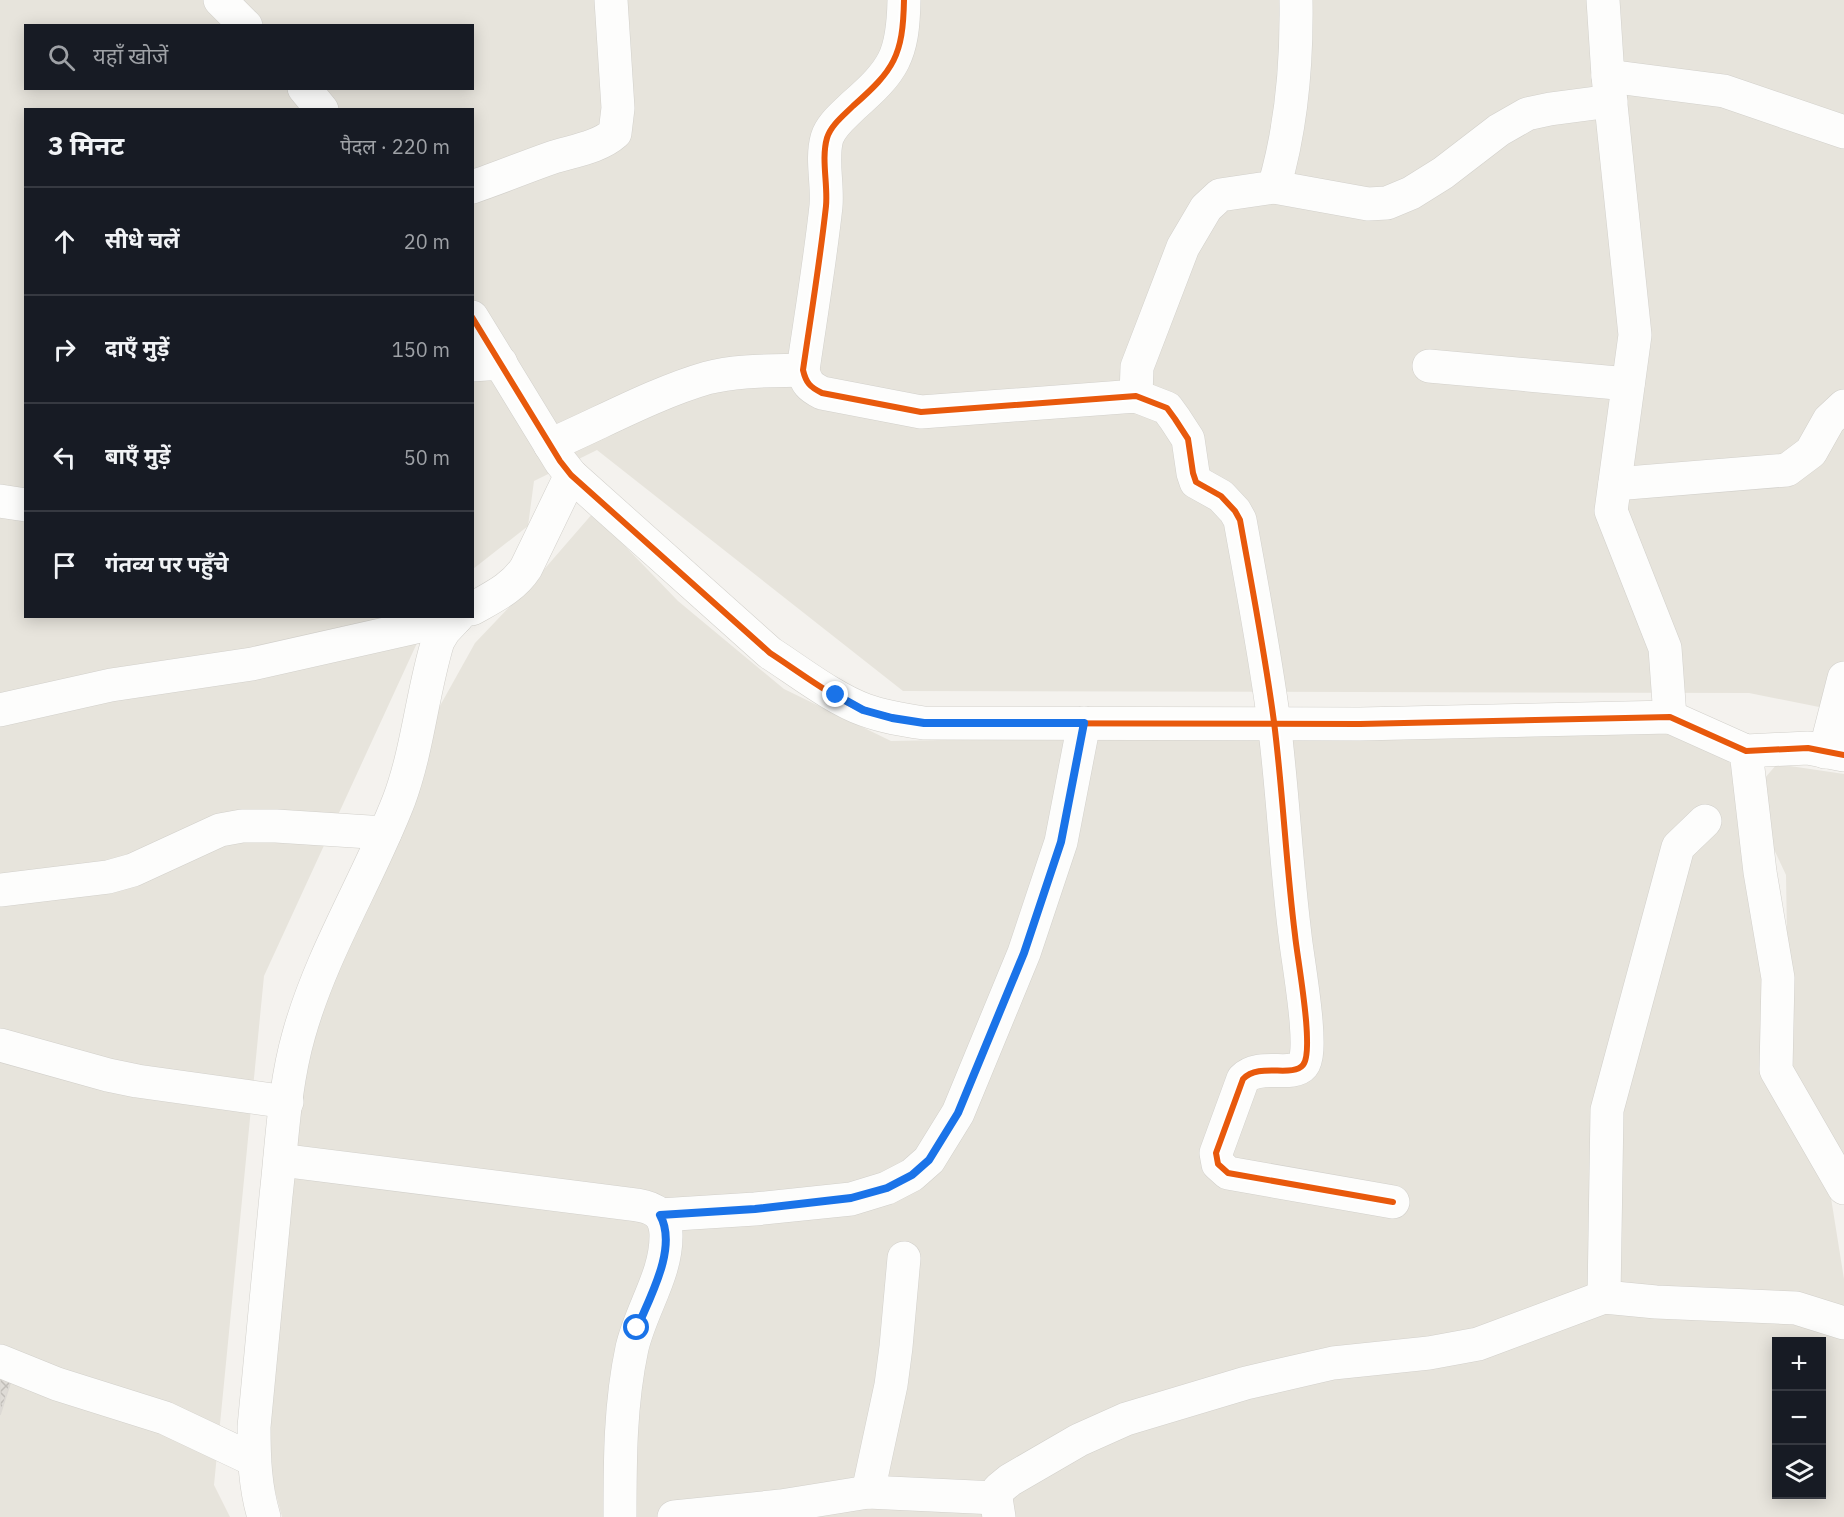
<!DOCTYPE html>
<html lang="hi">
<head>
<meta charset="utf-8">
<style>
  :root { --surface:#171b24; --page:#20242c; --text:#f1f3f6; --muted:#9ea1a6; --line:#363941 }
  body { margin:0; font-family:"IBM Plex Sans","Noto Sans Devanagari",sans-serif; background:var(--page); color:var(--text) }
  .controls { position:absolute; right:18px; bottom:18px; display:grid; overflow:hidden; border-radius:0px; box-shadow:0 3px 15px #0003 }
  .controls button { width:54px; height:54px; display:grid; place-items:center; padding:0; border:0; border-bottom:2px solid var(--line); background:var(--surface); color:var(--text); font:30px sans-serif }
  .stop { position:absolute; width:18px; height:18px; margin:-14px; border:4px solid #1a73e8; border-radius:50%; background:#fff }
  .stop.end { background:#1a73e8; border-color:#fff; box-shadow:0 2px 6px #0008 }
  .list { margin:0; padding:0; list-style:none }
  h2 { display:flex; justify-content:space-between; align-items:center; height:78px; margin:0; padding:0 24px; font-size:26px }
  h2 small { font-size:20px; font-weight:400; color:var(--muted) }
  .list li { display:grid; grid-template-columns:39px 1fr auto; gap:18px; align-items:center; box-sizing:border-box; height:108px; padding:0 24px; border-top:2px solid var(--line) }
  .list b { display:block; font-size:22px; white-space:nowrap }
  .list em { font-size:20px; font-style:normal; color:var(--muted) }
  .icon { flex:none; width:33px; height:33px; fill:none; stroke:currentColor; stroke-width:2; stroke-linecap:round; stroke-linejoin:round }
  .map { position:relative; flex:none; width:1844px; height:1517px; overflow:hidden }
  .search { position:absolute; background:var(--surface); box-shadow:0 3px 15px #0003; left:24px; top:24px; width:450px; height:66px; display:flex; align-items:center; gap:15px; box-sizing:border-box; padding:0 21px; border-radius:0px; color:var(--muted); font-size:22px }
  .panel { position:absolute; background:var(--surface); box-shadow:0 3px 15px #0003; left:24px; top:108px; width:450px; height:510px; border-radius:0px }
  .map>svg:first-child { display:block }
  .residential { fill:#e7e4dc; fill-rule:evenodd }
  .building { fill:url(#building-cross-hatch); stroke:#dcd9d4; stroke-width:1.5 }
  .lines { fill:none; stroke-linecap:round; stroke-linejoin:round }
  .minor-casing { stroke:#d2d0cb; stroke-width:34 }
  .tertiary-casing { stroke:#d2d0cb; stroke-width:34 }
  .minor { stroke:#fdfdfc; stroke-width:33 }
  .tertiary { stroke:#fdfdfc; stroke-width:33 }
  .cycleway-casing { stroke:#fff; stroke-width:10 }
  .cycleway { stroke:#e8590c; stroke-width:6 }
  .route { stroke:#1a73e8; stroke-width:8 }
</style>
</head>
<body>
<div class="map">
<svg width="1844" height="1517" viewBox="0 0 1844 1517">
  <defs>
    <pattern id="building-cross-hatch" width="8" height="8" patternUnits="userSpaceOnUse" patternTransform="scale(1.5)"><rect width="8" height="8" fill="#dedbd6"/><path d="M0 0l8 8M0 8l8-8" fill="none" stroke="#c0bdb8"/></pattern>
  </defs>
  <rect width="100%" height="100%" fill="#f4f2ee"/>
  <g class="residential">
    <path d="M0,0H1844V712L1749,693L903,691L597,450L534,481L528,526L473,569L472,110H26V616L429,617L264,976L214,1485L230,1517H0ZM26,26H472V88H26Z"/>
    <path d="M593,513L678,601L784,689L891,741L1670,725L1722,747L1738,780L1770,981L1767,1074L1831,1198L1844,1279V1517H282L262,1441L292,1126L338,948L414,807L436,713L475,643L534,581ZM1776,1342H1822V1494H1776Z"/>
    <path d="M1777,764L1844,774V1163L1803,1101L1789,1057L1786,875L1765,830L1764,779Z"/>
  </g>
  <path class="building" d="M0,1363L15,1368L0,1415Z"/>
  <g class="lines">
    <g class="minor-casing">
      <g id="minor">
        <path d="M904,0C903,56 894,70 853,106C844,115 831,125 827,138C821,159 828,184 826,206C820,261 811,315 803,370C806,383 810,387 822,393L921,412L1136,396L1167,408L1175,419L1188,439L1193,473L1196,482L1221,496L1235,511L1240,520C1252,587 1265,654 1274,722C1283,793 1286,864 1295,935C1297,957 1315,1051 1303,1065C1292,1078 1259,1062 1243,1079L1216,1153L1218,1164L1228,1173L1393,1202"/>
        <path d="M1608,76L1724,91L1844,132"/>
        <path d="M472,187C499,178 525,167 551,158C572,151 598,148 615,133L618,108L611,0"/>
        <path d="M1274,187L1368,204L1387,203L1411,193L1443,173L1499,130L1527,114L1550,109L1611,101"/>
        <path d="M472,365L501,363"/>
        <path d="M1429,366L1628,384"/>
        <path d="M1136,396L1137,367L1183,247L1206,208L1220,195L1274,187C1292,126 1297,63 1296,0"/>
        <path d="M550,445C601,423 655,393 707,378C737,370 772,371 803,370"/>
        <path d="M1615,484L1787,470L1811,452L1829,420L1844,406"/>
        <path d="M0,501L26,505"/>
        <path d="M0,710L111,685L252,664L456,618"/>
        <path d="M1825,752L1844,678"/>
        <path d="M0,890L108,877L133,870L220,830L242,826H276L385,833"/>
        <path d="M0,1045L108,1075L137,1081L287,1102"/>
        <path d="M280,1160L637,1205C655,1208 665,1214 666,1234C667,1274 641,1309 632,1348C620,1404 620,1460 620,1517"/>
        <path d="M660,1215L755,1209L851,1199L887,1188L912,1175L929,1160L958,1113L1024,953L1061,842L1084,723"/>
        <path d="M1604,1297L1607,1110L1678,847L1705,821"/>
        <path d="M0,1361L57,1384L165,1418L254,1460"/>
        <path d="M868,1492L891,1385L896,1347L904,1258"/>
        <path d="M674,1517L781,1506L868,1492L996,1498"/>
        <path d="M999,1517L996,1498L999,1489L1010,1480L1079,1440L1126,1419L1246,1383L1333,1363L1429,1353L1478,1344L1604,1297L1656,1302L1796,1308L1844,1323"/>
      </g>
    </g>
    <g class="tertiary-casing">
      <g id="tertiary">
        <path d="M220,0L246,26"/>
        <path d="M1603,0L1608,76L1635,335L1611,511L1665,648L1670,717"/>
        <path d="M304,88L322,110"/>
        <path d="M472,317L560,461L571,475L770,653C798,671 834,699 865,710C884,717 904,720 924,723L1360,724L1670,717L1746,751L1808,748L1844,755"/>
        <path d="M472,609C493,597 513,588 526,568L571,475"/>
        <path d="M1746,751L1760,872L1778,978L1776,1070L1844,1188"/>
        <path d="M264,1517C255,1487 254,1458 254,1427C262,1350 269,1273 276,1196C282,1143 284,1086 299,1034C322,952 368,880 399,800C418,749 422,693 438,641L444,631L458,616"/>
      </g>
    </g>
    <use href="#minor" class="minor"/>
    <use href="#tertiary" class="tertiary"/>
    <g class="cycleway-casing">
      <g id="cycleway">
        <path d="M904,0C903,56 894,70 853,106C844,115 831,125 827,138C821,159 828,184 826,206C820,261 811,315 803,370C806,383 810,387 822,393L921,412L1136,396L1167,408L1175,419L1188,439L1193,473L1196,482L1221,496L1235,511L1240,520C1252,587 1265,654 1274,722C1283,793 1286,864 1295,935C1297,957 1315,1051 1303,1065C1292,1078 1259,1062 1243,1079L1216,1153L1218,1164L1228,1173L1393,1202"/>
        <path d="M472,317L560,461L571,475L770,653C798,671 834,699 865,710C884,717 904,720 924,723L1360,724L1670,717L1746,751L1808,748L1844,755"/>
      </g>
    </g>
    <use href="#cycleway" class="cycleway"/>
  </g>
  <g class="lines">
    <path class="route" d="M637,1328C650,1297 678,1247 660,1215L755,1209L851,1198L887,1188L912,1175L929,1160L958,1113L1024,953L1061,842L1084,723H924L892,718L863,710L836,695"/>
  </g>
</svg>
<div class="controls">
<button>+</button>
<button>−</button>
<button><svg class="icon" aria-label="layers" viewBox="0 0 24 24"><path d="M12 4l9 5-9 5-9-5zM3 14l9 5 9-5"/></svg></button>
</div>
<div class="stop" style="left:637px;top:1328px"></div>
<div class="stop end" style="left:836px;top:695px"></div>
<div class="search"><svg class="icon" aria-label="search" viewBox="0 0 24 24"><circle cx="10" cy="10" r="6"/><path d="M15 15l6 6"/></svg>यहाँ खोजें</div>
<section class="panel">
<h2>3 मिनट<small>पैदल · 220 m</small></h2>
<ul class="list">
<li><svg class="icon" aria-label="ahead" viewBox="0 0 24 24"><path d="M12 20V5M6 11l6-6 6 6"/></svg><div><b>सीधे चलें</b></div><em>20 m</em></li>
<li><svg class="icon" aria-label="right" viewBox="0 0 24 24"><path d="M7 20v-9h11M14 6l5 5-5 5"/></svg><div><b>दाएँ मुड़ें</b></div><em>150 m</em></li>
<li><svg class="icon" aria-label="left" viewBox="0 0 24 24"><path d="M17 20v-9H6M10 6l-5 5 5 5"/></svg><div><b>बाएँ मुड़ें</b></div><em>50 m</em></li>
<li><svg class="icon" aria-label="arrive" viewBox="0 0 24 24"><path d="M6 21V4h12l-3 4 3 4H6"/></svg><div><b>गंतव्य पर पहुँचे</b></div></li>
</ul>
</section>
</div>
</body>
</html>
